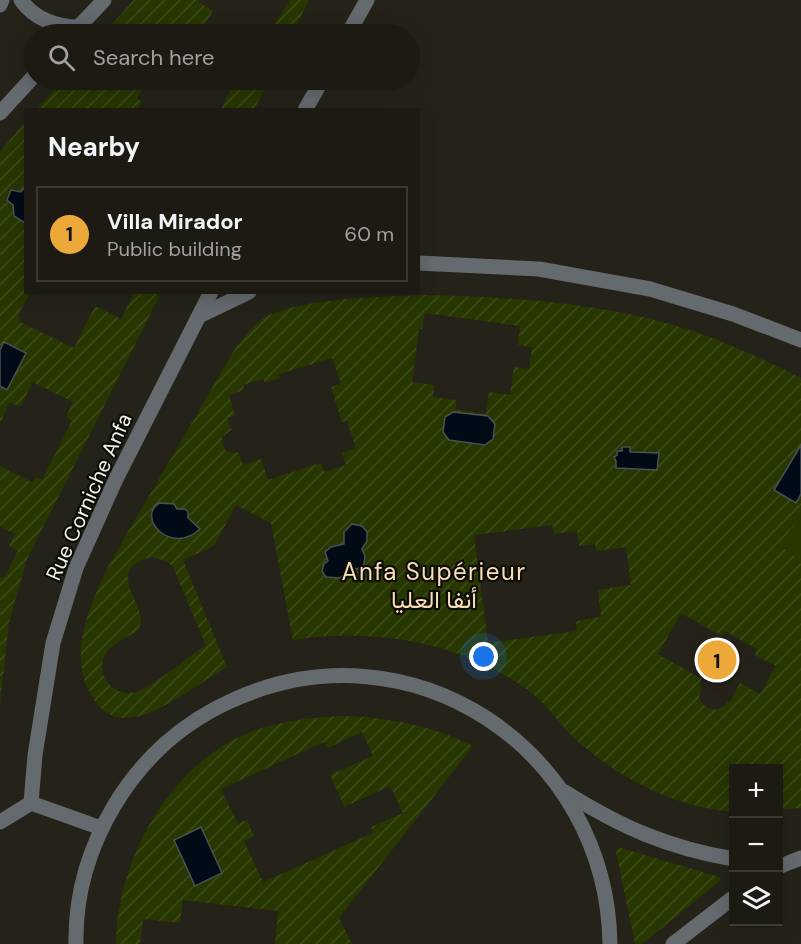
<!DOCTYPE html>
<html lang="en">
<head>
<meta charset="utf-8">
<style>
  :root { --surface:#1c1a13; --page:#25231c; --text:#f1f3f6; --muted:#a0a1a0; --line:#3a3833; --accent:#eca93a }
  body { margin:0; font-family:"DM Sans",Vazirmatn,sans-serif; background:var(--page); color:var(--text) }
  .controls { position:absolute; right:18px; bottom:18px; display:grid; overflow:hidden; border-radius:0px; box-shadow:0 3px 15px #0003 }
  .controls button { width:54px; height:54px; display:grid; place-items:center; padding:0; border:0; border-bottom:2px solid var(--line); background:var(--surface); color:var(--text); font:30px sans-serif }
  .you { position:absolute; left:484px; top:657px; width:21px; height:21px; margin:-15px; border:4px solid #fff; border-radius:50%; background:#1a73e8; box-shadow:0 0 0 9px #1a73e833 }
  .badge { display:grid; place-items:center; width:39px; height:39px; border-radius:50%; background:var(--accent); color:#111; font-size:20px; font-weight:700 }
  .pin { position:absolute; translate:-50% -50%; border:3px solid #fff; box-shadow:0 2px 6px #0006 }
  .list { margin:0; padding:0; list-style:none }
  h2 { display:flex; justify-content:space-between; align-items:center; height:78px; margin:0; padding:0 24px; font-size:26px }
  h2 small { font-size:20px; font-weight:400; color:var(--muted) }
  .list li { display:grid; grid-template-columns:39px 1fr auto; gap:18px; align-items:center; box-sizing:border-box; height:96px; margin:0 12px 12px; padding:0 12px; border:2px solid var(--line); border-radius:0px }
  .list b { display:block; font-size:22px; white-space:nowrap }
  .list p { margin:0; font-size:20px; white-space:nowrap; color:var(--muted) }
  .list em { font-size:20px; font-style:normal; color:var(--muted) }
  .icon { flex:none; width:33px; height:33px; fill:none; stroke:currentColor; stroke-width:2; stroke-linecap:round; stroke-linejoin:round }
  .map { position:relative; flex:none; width:801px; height:944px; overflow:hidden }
  .search { position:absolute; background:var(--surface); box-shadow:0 3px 15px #0003; left:24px; top:24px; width:396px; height:66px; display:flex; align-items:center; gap:15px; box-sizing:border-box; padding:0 21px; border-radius:33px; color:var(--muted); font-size:22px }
  .panel { position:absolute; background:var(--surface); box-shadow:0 3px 15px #0003; left:24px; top:108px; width:396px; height:186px; border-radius:0px }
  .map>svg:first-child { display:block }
  .park { fill:#283700 }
  .garden { fill:url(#garden-furrows); fill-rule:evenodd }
  .water { fill:#000b16; stroke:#495056; stroke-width:1.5 }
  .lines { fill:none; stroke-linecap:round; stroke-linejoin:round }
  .minor { stroke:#656a6e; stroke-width:15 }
  .labels { text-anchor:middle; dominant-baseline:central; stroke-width:4.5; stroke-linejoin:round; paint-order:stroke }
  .street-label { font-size:21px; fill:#f3f1ea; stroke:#0d0d08 }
  .quarter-label { font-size:24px; letter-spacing:1.5px; fill:#fbdeb7; stroke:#0d0d08 }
</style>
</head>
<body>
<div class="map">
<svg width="801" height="944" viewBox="0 0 801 944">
  <defs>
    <pattern id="garden-furrows" width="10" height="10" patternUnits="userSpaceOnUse" patternTransform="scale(1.5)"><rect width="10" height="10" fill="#283700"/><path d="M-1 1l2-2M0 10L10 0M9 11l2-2" fill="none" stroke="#3d4b19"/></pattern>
  </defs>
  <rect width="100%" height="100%" fill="#252319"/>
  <path class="park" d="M801,517V562L779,544Z"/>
  <g class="garden">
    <path d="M134,0H199V2L213,11L202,29L211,34H103Z"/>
    <path d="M290,0H309L292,34H255L261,25L270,31Z"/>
    <path d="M63,80H147L137,99L142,102L138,109H37Z"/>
    <path d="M211,80H269L254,110L221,109L231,89Z"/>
    <path d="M25,122V187L21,192L15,189L7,198L13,205L16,218L25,223L26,292L30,293L18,315L20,322L74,348L95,306L121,319L134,293H161L27,559L9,622L0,704V577L4,578L18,551L9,546L15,534L0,527V466L33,483L36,477L42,480L72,421L66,417L73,402L33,382L20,407L10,402L0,423V386L6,390L4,342L0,350V152Z"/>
    <path d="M426,295C507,297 591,302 670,324C716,337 758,357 801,378V445L774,490L796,502L801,494V517L779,544L801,562V808L779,810L778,768H734L733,812C673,807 616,777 572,736C557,721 545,702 528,690C461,642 373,627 293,640L271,523L236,505L214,546L183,560L227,667C206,679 157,715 135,717C115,720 103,714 93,698C65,655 91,603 110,563L236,347C244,338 252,326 261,320C295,297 384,297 426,295ZM425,313L520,326L518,345L532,347L529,369L514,367L510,395L489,392L486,414L456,410V400L433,397L434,385L412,382L419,329H422ZM332,358L341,384L331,387L342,422L347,421L356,448L342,453L346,465L324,472L321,463L268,480L261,459L243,465L238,452L234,453L226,451L222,444V437L231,430L227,418L235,415L229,395L244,390L243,385L263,379L265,383L280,378L279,374ZM552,525L554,534L577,531L579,546L595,544L596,551L626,547L631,585L598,590L601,617L576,621L577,631L488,643L474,535ZM362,526L367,532L362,549L353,568L346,571L340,578H330L324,564L328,561L325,552L331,547L343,545ZM151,557L166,561L173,567L206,645C190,656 151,688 136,692C114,698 94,675 105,655C111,643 128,637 139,630C139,627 141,624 141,621C141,599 106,570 151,557ZM681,613L722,636L725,631L757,649L755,655L776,666L760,694L740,683L730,702L728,701C719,715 704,711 699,697L702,686L699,684L702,679L658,654Z"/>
    <path d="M340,716C387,717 431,725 473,746L339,918L352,944H275L278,911L183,900L180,923L143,919L140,944H116C117,863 165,772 241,736C272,722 306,718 340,716ZM362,732L373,756L330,775L344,807L390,786L403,813L371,827L373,833L263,882L244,841L254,836L247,820L238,824L221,789L324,742L328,748Z"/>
    <path d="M621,848L720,877L721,880L642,944H635L616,852L617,849Z"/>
  </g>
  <g class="water">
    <path d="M25,187V223L14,216L13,205L7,200L11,190L21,192Z"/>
    <path d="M4,342L26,353L7,390L0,386V350Z"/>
    <path d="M453,412L488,416L495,424L493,439L485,445L449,440L443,432L445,417Z"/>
    <path d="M801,445V494L796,503L774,490Z"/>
    <path d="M622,447H630V452L659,453L657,470L616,468V461L614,457L617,455V451H622Z"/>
    <path d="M159,503L174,504L177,509H185L188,512V518L200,529C171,556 136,518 159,503Z"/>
    <path d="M352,524L362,526L367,532V541L362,549L365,556L364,564L357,569L349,568L340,578L326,577L322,571L324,564L328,561L325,552L331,547L344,544V532Z"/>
    <path d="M201,827L222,873L195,886L174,840Z"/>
  </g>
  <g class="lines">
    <g class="minor">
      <path d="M21,0C34,19 57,27 78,27"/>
      <path d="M0,5L2,0"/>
      <path d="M72,34L104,0"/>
      <path d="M348,34L367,0"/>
      <path d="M305,110L322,80"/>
      <path d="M0,113L34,76"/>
      <path d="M418,263L539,269L650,289L733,314L801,340"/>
      <path d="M199,316L249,292"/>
      <path d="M565,792C621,827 668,848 734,859"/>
      <path d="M31,803L35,755L53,643L76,568L116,479L211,292"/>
      <path d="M0,822L31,803L101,828"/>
      <path d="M778,867L801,858"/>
      <path d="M76,944C75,895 89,848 114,806C142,759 183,722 233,700C412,619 607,750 610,944"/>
      <path d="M673,944L734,897"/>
    </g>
  </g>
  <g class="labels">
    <g class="street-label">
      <text transform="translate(89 497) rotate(-66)">Rue Corniche Anfa</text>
    </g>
    <g class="quarter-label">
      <text x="434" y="571">Anfa Supérieur<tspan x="434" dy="28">أنفا العليا</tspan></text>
    </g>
  </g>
</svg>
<div class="controls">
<button>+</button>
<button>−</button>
<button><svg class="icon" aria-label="layers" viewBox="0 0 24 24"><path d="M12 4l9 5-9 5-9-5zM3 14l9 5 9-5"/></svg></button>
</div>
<div class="you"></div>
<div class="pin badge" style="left:717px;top:660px">1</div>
<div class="search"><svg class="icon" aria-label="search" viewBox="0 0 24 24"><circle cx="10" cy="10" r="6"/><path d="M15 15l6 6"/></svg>Search here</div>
<section class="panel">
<h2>Nearby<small></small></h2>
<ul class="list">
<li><span class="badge">1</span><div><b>Villa Mirador</b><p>Public building</p></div><em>60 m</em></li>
</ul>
</section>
</div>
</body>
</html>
